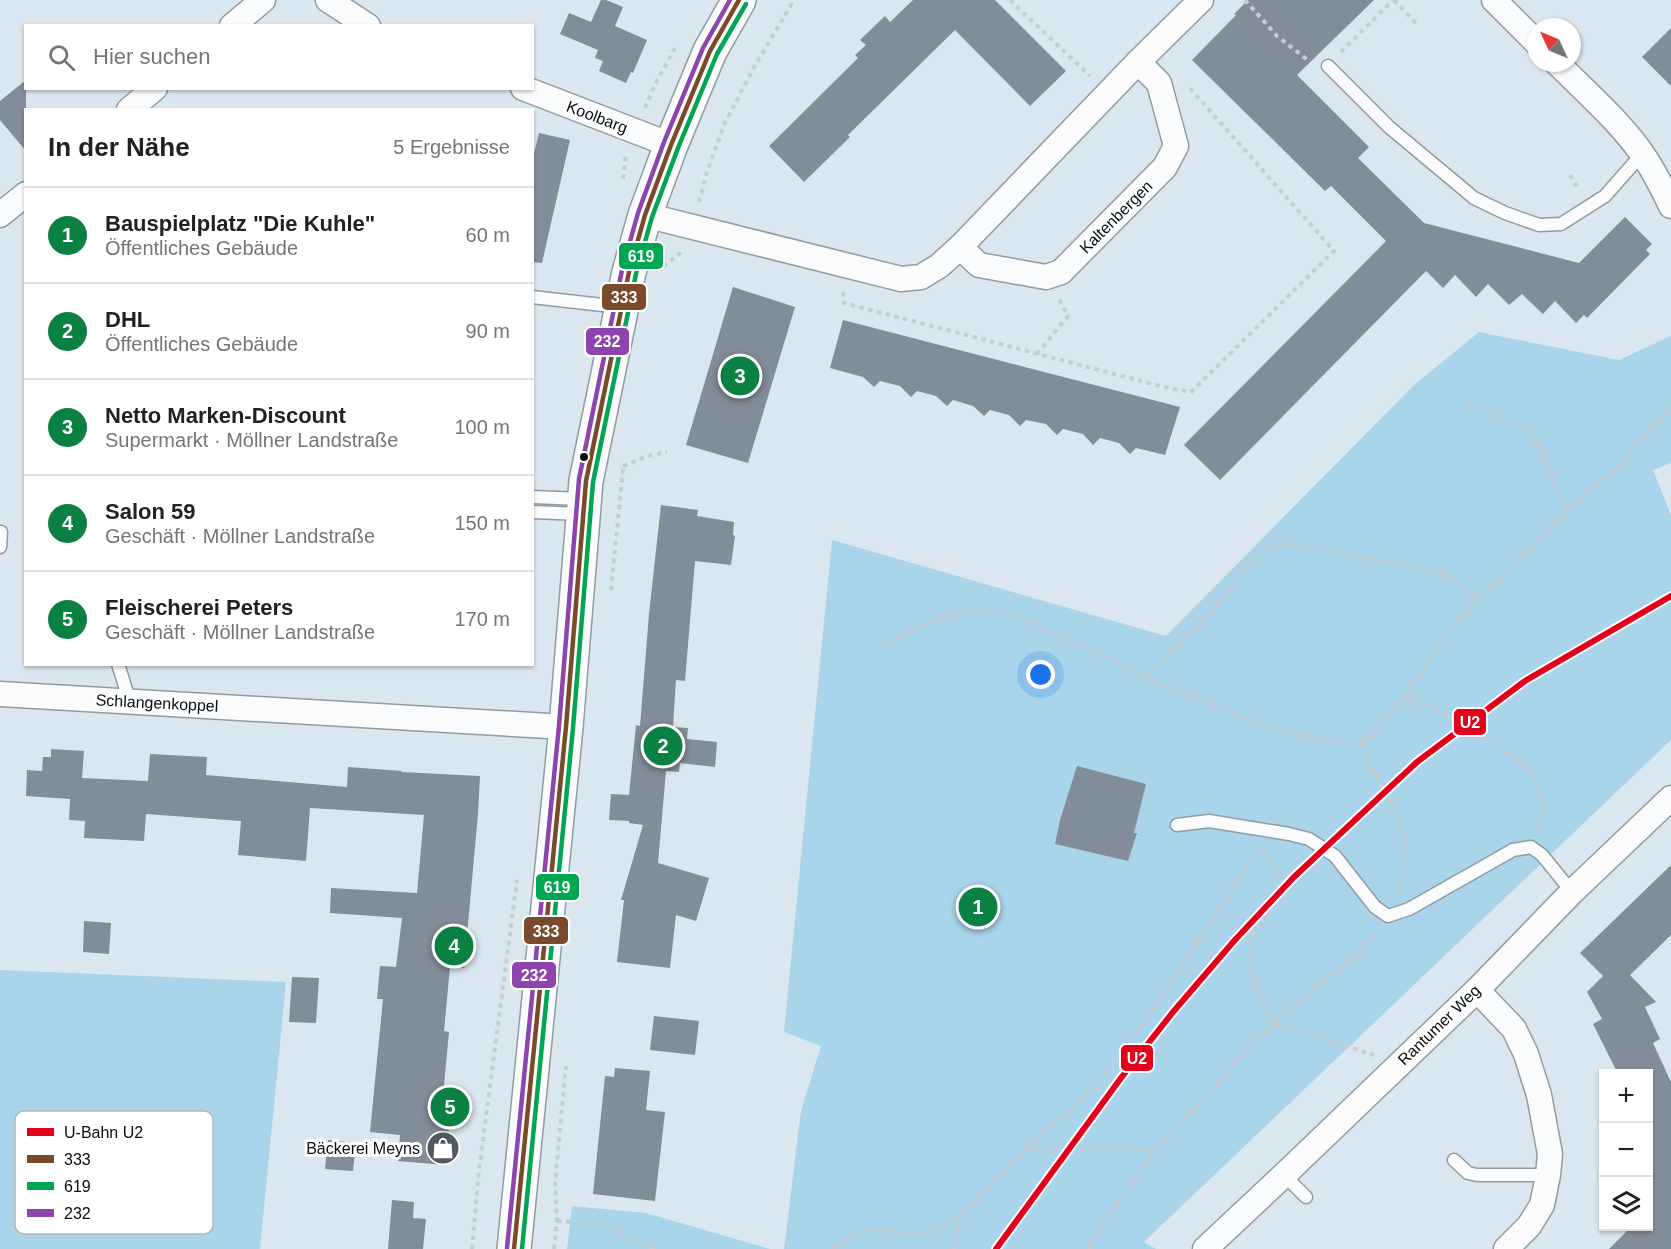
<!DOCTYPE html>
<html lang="de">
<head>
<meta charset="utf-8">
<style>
  :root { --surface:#fff; --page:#f6f6f6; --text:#202124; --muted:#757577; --line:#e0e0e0; --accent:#0b8043 }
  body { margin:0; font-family:Arial,sans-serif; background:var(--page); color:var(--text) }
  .controls { position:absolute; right:18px; bottom:18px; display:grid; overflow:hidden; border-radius:0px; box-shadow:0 2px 4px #0004 }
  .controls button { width:54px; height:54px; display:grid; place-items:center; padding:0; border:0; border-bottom:2px solid var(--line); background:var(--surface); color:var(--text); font:30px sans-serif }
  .compass { position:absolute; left:1527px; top:18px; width:54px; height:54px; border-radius:50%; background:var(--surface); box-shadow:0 2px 4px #0004; rotate:314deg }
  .you { position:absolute; left:1041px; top:675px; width:21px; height:21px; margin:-15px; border:4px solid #fff; border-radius:50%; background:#1a73e8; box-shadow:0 0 0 9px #1a73e833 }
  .badge { display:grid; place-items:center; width:39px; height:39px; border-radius:50%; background:var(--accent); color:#fff; font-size:20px; font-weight:700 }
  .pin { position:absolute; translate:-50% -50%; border:3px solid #fff; box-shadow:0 2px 6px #0006 }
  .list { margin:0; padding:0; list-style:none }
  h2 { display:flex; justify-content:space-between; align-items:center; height:78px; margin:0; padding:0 24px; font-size:26px }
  h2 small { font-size:20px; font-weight:400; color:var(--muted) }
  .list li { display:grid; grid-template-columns:39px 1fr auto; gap:18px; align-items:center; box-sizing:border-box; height:96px; padding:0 24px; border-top:2px solid var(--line) }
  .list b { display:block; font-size:22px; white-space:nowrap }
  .list p { margin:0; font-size:20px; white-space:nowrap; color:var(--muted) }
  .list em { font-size:20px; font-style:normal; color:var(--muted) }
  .icon { flex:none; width:33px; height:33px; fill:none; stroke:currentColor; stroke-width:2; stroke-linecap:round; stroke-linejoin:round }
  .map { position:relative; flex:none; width:1671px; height:1249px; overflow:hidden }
  .search { position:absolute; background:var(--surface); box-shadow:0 2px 4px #0004; left:24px; top:24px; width:510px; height:66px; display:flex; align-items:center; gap:15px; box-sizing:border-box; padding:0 21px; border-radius:0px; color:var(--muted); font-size:22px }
  .panel { position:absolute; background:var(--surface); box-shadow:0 2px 4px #0004; left:24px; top:108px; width:510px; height:558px; border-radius:0px }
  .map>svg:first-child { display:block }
  .green { fill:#aad4ea }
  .building { fill:#838d9a }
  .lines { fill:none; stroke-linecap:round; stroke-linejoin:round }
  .lane-casing { stroke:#919ca1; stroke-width:15 }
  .street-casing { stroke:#919ca1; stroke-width:27 }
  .secondary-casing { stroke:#919ca1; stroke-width:36 }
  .path { stroke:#c8cdcf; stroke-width:4; stroke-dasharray:4.5 4.5; stroke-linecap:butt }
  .lane { stroke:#f9fbfd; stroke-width:12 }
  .street { stroke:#f9fbfd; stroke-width:24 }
  .secondary { stroke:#f9fbfd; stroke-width:33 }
  .bus-1-casing { stroke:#fff; stroke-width:9 }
  .bus-2-casing { stroke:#fff; stroke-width:9 }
  .bus-3-casing { stroke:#fff; stroke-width:9 }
  .bus-1 { stroke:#7a4b2a; stroke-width:4.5 }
  .bus-2 { stroke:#00a651; stroke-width:4.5 }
  .bus-3 { stroke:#8e44ad; stroke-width:4.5 }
  .metro-1-casing { stroke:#fff; stroke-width:10 }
  .metro-1 { stroke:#e2001a; stroke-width:6 }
  .bus-dot { fill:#050d11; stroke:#fff; stroke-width:2 }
  .labels { text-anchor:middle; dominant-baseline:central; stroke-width:6; stroke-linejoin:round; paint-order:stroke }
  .street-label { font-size:16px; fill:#050d11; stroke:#fff }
  .poi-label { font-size:16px; fill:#050d11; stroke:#fff; text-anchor:end }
  .key { fill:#fff; stroke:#b4b6b8; stroke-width:1.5 }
  .key-label { font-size:16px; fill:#050d11 }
  .line-badge { stroke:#fff; stroke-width:2 }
  .badge-label { font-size:16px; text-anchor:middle; font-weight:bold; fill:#fff }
</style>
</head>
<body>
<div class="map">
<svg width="1671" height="1249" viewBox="0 0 1671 1249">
  <rect width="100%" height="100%" fill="#dae7ef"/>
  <g class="green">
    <path d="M1479,332L1619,360L1671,336V463L1653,470L1671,515V740L1144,1242L1156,1249H784L801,1111L821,1046L784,1032L832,540L1166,636L1414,385Z"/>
    <path d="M0,970L286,982L260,1249H0Z"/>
    <path d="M572,1206L646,1213L770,1249H567Z"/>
  </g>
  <g class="building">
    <path d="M601,0H606L623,7L615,26L647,40L633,73L631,72L626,83L599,71L603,61L595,58L598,50L560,34L569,13L591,22Z"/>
    <path d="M913,0H995L1066,71L1030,106L955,30L848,135L850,137L804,182L769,146L858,58L855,55L866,45L860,40L885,16L890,22Z"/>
    <path d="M1248,0H1374L1297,75L1369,147L1358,158L1424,223L1579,263L1625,217L1652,244L1646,250L1650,254L1587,318L1584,315L1576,323L1555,301L1543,314L1522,294L1509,305L1488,284L1476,297L1455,275L1443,288L1426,271L1220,480L1184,445L1386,241L1331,186L1325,191L1192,60L1236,15L1234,14Z"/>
    <path d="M1671,28V86L1642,57Z"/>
    <path d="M26,80V151L0,120V101Z"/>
    <path d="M539,133L570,140L542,263L532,262V161Z"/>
    <path d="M733,287L795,307L748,463L686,445Z"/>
    <path d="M843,320L1180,407L1165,455L1136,448L1130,454L1119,443L1100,438L1093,445L1083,434L1063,429L1057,435L1046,424L1026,420L1020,426L1009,415L990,410L984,416L973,406L953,400L947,406L936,396L917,391L911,397L900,386L880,381L874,387L863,377L830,368Z"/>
    <path d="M661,505L698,510L697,516L734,522L733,535L735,536L731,565L695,561L685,681L676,680L673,727L688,728L687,739L717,742L715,767L680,763L679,772L666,771L658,863L709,878L696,921L676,915L670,968L617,962L624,900H621L643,825L629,823V821L609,820L611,794L629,795L636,725L640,726L649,614Z"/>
    <path d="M51,749L84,751L82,778L148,781L150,754L207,757L206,775L347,787L348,767L402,771L401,772L480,776L478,814L464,968L450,967L444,1031L449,1032L443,1096L452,1097L445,1165L398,1161L400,1135L370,1132L383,999H377L380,966L396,967L402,918L330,913L331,888L417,893L424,815L310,808L306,861L238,855L241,821L146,814L144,841L84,838L85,821L69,820L70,799L26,796L27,770L42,771L43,757H51Z"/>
    <path d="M1077,766L1146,784L1134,833H1137L1128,861L1055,844L1060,820Z"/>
    <path d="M1671,865V935L1630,975L1656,1002L1645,1007L1660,1039L1653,1043L1671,1082V1249H1609L1631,1227H1648V1074H1618L1593,1024L1602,1019L1587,992L1603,976L1580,953Z"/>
    <path d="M84,921L111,923L109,954L83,952Z"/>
    <path d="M292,977L319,978L316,1023L289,1022Z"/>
    <path d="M654,1016L699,1021L695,1055L650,1050Z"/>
    <path d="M615,1068L650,1071L646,1110L665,1112L655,1201L593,1194L605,1076L614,1077Z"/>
    <path d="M328,1140L356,1143L353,1171L325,1169Z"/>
    <path d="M392,1200L414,1202L413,1218L426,1219L423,1249H388Z"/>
  </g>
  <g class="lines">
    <g class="lane-casing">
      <g id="lane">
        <path d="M1328,66L1389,127L1474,198L1505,213L1539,225L1561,224L1605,196L1642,154"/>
        <path d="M532,297L620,307"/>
        <path d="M532,497L583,499"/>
        <path d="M532,512L582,514"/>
        <path d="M0,547L1,532"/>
        <path d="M118,664L130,702"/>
        <path d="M1177,825L1209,821L1289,834L1309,839L1335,856L1375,907L1388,916L1409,909L1513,850L1531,847L1542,855L1572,892"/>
        <path d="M1454,1160L1468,1173L1477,1175H1548"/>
        <path d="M1284,1175L1306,1197"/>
      </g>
    </g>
    <g class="street-casing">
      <g id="street">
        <path d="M328,0L368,26"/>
        <path d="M1494,0L1536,42"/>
        <path d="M232,26L263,0"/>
        <path d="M1557,63C1586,92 1617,119 1641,152C1653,169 1662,187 1671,206"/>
        <path d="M523,88L671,145"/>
        <path d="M129,110L155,88"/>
        <path d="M0,215L26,194"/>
        <path d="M645,215L901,279L921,277L939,266L960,247L1138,62L1201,0"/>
        <path d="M960,247L979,265L1046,277L1061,272L1165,167L1176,146L1159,83L1138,62"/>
        <path d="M0,694L566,727"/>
        <path d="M1477,990L1514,1029L1526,1054L1539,1095L1550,1154L1548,1175L1542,1205L1529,1226L1506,1249"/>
        <path d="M1205,1249L1284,1175L1477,990L1572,892L1671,798"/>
      </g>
    </g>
    <g class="secondary-casing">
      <path id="secondary" d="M514,1249L566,727L586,481L629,272L645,215L671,145L710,51L739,0"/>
    </g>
    <g class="path">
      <path d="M1010,0L1090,76"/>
      <path d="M1245,0L1277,36L1309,61"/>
      <path d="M1394,0L1416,23"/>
      <path d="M1341,52L1393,0"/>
      <path d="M645,108L654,86L675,48"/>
      <path d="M1570,175L1579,190"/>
      <path d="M623,179L626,154"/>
      <path d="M699,202L706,175L724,125L753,69L794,0"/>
      <path d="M663,266L683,251"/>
      <path d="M843,292L844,303L1164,387L1191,392L1334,251L1188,86"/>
      <path d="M1037,354L1068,316L1059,299"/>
      <path d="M1468,403L1527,429L1541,450L1566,511"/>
      <path d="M623,466L647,456L667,452"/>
      <path d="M611,590L623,469"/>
      <path d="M888,642L933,620L985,609L1033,623L1144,677"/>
      <path d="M1363,741L1338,742L1283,732L1144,677L1205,621L1249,565L1267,548L1294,544L1445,573L1478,598"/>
      <path d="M1536,829L1544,801L1530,770L1474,730L1440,711L1406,697L1445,633L1566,511L1618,467L1667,410L1671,408"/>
      <path d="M1266,851C1276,869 1286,889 1271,907C1263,917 1256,925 1252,939C1245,968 1262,997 1273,1023L1374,1055"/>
      <path d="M1398,890L1402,879L1405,833L1372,767L1363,741L1406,697"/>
      <path d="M1027,1147H1107L1156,1150"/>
      <path d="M557,1221L600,1223L655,1249"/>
      <path d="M472,1249L479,1170L517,880"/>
      <path d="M554,1249L557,1221L555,1183L566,1066"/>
      <path d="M833,1249C852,1230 867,1228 892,1231C900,1232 908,1234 916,1234C931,1234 946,1225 959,1218"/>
      <path d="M952,1249L960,1218L1027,1147L1079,1103L1116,1060L1155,1007L1253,856L1260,850"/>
      <path d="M1088,1249L1101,1225L1156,1150L1273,1023L1359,953L1376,931"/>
    </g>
    <use href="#lane" class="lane"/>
    <use href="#street" class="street"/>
    <use href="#secondary" class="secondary"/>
    <g class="bus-1-casing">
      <path id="bus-1" d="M514,1249L566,727L586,481L629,272L645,215L671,145L710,51L739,0"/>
    </g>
    <g class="bus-2-casing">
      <path id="bus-2" d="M522,1249L573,728L593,482L636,274L652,217L678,148L717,54L746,4"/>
    </g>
    <g class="bus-3-casing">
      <path id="bus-3" d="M507,1248L559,726L579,479L622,270L638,213L664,142L703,48L730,0"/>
    </g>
    <use href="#bus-1" class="bus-1"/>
    <use href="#bus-2" class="bus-2"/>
    <use href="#bus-3" class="bus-3"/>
    <g class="metro-1-casing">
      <path id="metro-1" d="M996,1249L1121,1078L1173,1012L1234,941L1294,877L1417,762L1525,681L1671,596"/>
    </g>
    <use href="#metro-1" class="metro-1"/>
  </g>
  <defs>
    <g id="shop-disc" transform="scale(1.725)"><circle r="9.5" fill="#50595f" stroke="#fff"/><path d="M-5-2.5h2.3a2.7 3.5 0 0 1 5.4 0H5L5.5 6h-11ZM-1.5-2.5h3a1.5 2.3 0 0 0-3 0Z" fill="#fff"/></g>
  </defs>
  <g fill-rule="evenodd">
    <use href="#shop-disc" x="443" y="1148"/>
  </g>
  <circle class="bus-dot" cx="584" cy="457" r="5"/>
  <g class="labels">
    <g class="street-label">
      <text transform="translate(597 117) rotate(21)">Koolbarg</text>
      <text transform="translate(1116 217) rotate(-45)">Kaltenbergen</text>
      <text transform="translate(157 703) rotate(3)">Schlangenkoppel</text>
      <text transform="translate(1439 1025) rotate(-44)">Rantumer Weg</text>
    </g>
    <g class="poi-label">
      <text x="420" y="1148">Bäckerei Meyns</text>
    </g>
  </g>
  <rect x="15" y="1111" width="198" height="123" rx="9" class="key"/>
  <rect x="27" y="1128" width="27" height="8" fill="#e2001a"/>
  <rect x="27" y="1155" width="27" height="8" fill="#7a4b2a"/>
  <rect x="27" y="1182" width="27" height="8" fill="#00a651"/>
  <rect x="27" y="1209" width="27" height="8" fill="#8e44ad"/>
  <g class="key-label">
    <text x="64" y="1138">U-Bahn U2</text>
    <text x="64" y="1165">333</text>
    <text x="64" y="1192">619</text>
    <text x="64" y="1219">232</text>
  </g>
  <g class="line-badge">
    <rect x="618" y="242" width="46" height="28" rx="6" fill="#00a651"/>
    <rect x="601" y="283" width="46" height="28" rx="6" fill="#7a4b2a"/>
    <rect x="585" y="327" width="45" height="29" rx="6" fill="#8e44ad"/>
    <rect x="1453" y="708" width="34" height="28" rx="6" fill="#e2001a"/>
    <rect x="535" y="873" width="45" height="28" rx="6" fill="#00a651"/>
    <rect x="523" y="916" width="46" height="29" rx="6" fill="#7a4b2a"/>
    <rect x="511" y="961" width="46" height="28" rx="6" fill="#8e44ad"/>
    <rect x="1120" y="1044" width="34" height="28" rx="6" fill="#e2001a"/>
  </g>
  <g class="badge-label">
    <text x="641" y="262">619</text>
    <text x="624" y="303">333</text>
    <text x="607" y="347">232</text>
    <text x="1470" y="728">U2</text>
    <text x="557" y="893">619</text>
    <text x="546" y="937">333</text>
    <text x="534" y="981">232</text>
    <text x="1137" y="1064">U2</text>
  </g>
</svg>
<div class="controls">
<button>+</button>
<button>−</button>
<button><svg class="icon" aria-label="layers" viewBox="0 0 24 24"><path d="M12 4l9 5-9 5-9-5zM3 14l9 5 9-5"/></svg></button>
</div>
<svg class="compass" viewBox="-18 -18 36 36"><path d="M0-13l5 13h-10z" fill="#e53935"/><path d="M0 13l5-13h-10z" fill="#757577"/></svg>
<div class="you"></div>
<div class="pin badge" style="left:978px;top:907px">1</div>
<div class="pin badge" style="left:663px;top:746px">2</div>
<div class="pin badge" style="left:740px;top:376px">3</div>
<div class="pin badge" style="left:454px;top:946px">4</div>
<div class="pin badge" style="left:450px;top:1107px">5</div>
<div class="search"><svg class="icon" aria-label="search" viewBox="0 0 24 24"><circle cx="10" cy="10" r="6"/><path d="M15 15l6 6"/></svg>Hier suchen</div>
<section class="panel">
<h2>In der Nähe<small>5 Ergebnisse</small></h2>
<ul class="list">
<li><span class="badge">1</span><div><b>Bauspielplatz &quot;Die Kuhle&quot;</b><p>Öffentliches Gebäude</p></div><em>60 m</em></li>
<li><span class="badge">2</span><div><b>DHL</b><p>Öffentliches Gebäude</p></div><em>90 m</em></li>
<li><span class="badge">3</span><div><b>Netto Marken-Discount</b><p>Supermarkt · Möllner Landstraße</p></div><em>100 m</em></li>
<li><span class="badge">4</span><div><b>Salon 59</b><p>Geschäft · Möllner Landstraße</p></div><em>150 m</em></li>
<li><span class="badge">5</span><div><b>Fleischerei Peters</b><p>Geschäft · Möllner Landstraße</p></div><em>170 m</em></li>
</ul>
</section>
</div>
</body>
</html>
